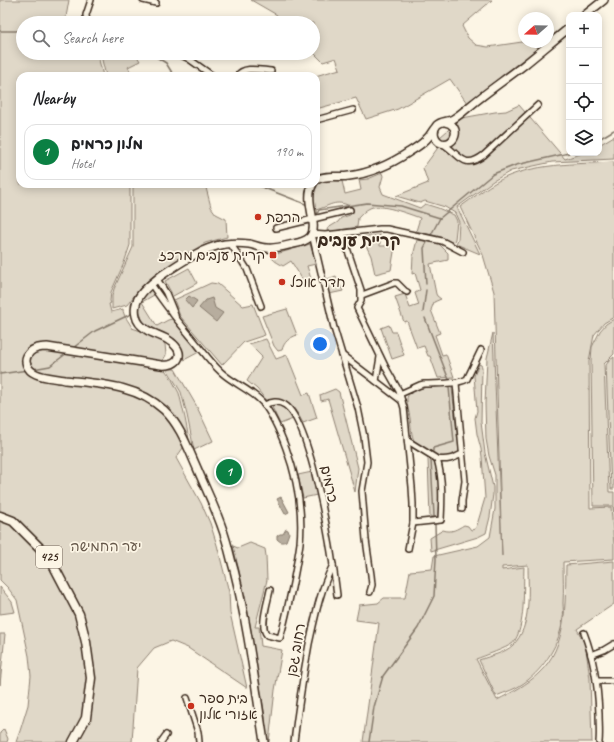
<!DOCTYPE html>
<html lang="en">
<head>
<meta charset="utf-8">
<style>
  :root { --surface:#fff; --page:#f2f2f2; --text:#202124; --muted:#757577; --line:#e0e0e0; --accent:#0b8043 }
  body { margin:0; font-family:Caveat,"Playpen Sans Hebrew",sans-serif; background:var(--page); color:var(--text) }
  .controls { position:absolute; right:12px; top:12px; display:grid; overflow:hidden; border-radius:8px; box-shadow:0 2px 10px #0003 }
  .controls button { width:36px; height:36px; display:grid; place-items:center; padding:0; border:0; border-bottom:1px solid var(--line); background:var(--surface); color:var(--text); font:20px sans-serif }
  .compass { position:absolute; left:518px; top:12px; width:36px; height:36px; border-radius:50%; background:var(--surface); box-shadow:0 2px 10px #0003; rotate:250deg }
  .you { position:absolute; left:320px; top:344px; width:14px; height:14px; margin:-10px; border:3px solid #fff; border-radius:50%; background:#1a73e8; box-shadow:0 0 0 6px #1a73e833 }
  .badge { display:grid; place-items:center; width:26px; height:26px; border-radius:50%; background:var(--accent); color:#fff; font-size:13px; font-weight:700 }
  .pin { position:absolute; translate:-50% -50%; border:2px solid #fff; box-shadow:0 1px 4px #0006 }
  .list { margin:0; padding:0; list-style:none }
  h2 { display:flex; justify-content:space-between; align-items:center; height:52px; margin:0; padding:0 16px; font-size:17px }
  h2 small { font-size:13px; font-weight:400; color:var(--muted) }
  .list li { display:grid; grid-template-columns:26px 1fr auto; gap:12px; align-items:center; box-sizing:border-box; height:56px; margin:0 8px 8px; padding:0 8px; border:1px solid var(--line); border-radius:12px }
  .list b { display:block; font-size:15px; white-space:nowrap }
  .list p { margin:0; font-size:13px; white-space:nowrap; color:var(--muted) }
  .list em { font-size:13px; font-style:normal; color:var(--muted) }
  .icon { flex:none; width:22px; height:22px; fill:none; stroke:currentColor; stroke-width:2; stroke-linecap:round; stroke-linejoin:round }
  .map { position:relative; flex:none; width:614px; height:742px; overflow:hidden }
  .search { position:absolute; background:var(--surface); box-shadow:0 2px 10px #0003; left:16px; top:16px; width:304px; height:44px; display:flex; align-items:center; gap:10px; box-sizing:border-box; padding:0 14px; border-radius:22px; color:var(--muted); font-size:15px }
  .panel { position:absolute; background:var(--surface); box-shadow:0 2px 10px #0003; left:16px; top:72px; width:304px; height:116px; border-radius:12px }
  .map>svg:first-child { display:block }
  .green { fill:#e0d8c8; stroke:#8e8173 }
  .water { fill:#b7ad9e; stroke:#85796b }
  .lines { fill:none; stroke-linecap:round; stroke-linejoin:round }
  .stream { stroke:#85796b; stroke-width:1.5 }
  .minor-casing { stroke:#3b2a1e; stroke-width:8 }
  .secondary-casing { stroke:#3b2a1e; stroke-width:10 }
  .primary-casing { stroke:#3b2a1e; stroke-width:11 }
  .minor { stroke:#fcf5e5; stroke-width:5 }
  .secondary { stroke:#fcf5e5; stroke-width:7 }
  .primary { stroke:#fcf5e5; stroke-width:8 }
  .poi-dot { fill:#c8321e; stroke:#fcf5e5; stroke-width:1.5 }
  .labels { text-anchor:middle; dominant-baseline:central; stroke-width:3.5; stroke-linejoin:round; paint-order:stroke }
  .shield { fill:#fcf5e5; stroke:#75675a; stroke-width:1 }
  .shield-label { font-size:13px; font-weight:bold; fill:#3b2a1e }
  .poi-label { font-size:14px; fill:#3b2a1e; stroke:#fcf5e5; text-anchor:start }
  .street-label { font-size:14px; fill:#3b2a1e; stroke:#fcf5e5 }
  .park-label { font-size:14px; fill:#645648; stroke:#fcf5e5 }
  .quarter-label { font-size:16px; font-weight:bold; fill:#3b2a1e; stroke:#fcf5e5 }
</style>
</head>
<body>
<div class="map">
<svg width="614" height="742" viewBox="0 0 614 742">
  <rect width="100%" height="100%" fill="#fcf5e5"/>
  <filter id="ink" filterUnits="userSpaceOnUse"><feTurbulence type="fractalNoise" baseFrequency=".025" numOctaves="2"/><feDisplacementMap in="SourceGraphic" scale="8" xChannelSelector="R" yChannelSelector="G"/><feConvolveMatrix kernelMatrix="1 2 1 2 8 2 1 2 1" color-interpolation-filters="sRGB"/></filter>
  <g filter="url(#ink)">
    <g class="green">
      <path d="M0,0H69L65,23H23V53H101L99,60L103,76H20V184H130V245L124,263L111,292L110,301L111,303L109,304L111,312L123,309C123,316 129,321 132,328L156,336L165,344L166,355L162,362L160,363L171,378L179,393L185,418L192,455L185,445L176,458L201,503L210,523L217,545L229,592L230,613L247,688L188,648L171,641L154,648L137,668L132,742H16L20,731L28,705L31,676L29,656L17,600L8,588L0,580Z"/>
      <path d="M251,0H492L462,26L468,38L476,45L488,47L522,42L539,47L467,103L450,79L398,109L366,119L356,98L316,109V76H315L340,69L336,58L323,62L313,52V23H279L277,15Z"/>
      <path d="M103,53H135L140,61L128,67L133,76H106L102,60Z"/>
      <path d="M519,105L565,159L583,153H599V145L614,136V159L552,162L511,171L493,181L457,207L480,254L456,244L458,239L459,222L455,213L445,207L425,201L420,203L396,196L428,183L423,168L437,149L440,137L462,118L495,112L506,111Z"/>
      <path d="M614,162V317L604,323L594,335L589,361L590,508L611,507L614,545V559L563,562C563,576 564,589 563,603C563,608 564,613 563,618C560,643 545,668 524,683C516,689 506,692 496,696L479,660C490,656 505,653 513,645C532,627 528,590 528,565L502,567V570L524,567C523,587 526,628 513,643C507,648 484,656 476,659L497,700C511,693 528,684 539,673C568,646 565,602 566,565L614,561V604L577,629L585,644L587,657L590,679L592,742H363L379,623L356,620L359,605L378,603L384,598H405L410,571L432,569L434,556L478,546L490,537L495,509V475L489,456L486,439L485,404L487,358L493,333L502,556L494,292L483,255L460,207C473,198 485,188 498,181C531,163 577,164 614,162Z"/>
      <path d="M382,173L383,176L380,187L383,194L420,208L425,204L438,208L454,215L457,221L455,239L453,243L441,237L416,231L420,218C409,214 380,203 370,208C365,210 362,214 358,218L357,227L328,232L327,230L328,228L338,222L341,218L350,215L353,212L350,206C335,199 330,206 316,210C313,202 309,187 320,182C326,179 336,181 342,181L345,194L361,190L359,180L368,179Z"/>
      <path d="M133,184H205L211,207L216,214L226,219L227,237L205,243L153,276L141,287L127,305L112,309V296L114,289L133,247Z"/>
      <path d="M380,235V246H395L391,270L375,274L371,256L362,237Z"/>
      <path d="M417,240L438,243L448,253V260L430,264L436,294L437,296L441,299L434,302L431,310L440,333L435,335L442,355L446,354L454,377L438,378L430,356H428L424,346L417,348L407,321L404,322L395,297L405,294L410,308L419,305L415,293L420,290L415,273L412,274L413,256Z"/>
      <path d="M310,244L316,264L307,266L311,279L304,282L291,261L283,266C279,263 275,262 272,258L273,255Z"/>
      <path d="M189,268L197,283L173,296L165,281Z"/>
      <path d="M336,276L343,291L329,294L325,280Z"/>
      <path d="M211,283L218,284L243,306L253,304L265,335L244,342L222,365L180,316L174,300Z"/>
      <path d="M151,289L154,295L142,302L157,326L168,320L172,319L199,352L184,360L180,345L175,339L145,324C135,309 140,300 151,289Z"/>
      <path d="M287,309L297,335C289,338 284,342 282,350L278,351L274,346L262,316Z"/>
      <path d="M614,319V354L604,364L609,492H614V519L613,506H593L591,360L592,347L600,331L606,324Z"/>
      <path d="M389,325L392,332H396L404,355L392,359L381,328Z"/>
      <path d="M266,339L276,359L287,355L303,395L309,393L317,418L303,423C293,405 289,398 266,400L257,389L247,381L262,357L249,344Z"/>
      <path d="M614,357V489H611L606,365L609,361Z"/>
      <path d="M479,364L481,365L482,367L481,422L485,453L493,487V494L490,517L486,533L478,537L431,551L430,538L443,530C452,533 457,529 464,525L468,526L471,530L475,529L477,525L485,498L482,457L481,449L477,434L475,418L477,411L474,376Z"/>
      <path d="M167,369H175L196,405L213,441L194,450L187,415L181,392Z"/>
      <path d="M447,385L452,387V389L459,452C440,464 431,453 415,443C411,435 411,426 410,418C409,412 407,406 407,400C406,386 438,386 447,385Z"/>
      <path d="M335,389L339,392L358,468L355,492L328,399L321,401L320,395Z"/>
      <path d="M276,405C285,405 289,412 293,419L280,424L272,407Z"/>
      <path d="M428,458L435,460C440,479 439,498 438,517H430Z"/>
      <path d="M312,472L317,495L303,498L298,475Z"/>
      <path d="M250,543L265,549L266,556L267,580L255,627H259L261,646L282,650L275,690L269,742H266L265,717L246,600L233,546L238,548Z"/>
      <path d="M0,587L12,602L15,612L0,614Z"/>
      <path d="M0,634H5L0,685Z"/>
      <path d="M4,729L8,739L7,742H0V733Z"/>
    </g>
    <g class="water">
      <path d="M189,296L197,301L192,308L185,300Z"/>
      <path d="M212,298L215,308L223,313L216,322L199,308L206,300Z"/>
      <path d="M281,497L289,512L285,514L277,499Z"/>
      <path d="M286,529L288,530L289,533L286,541C282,543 280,542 277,539V536L280,534H283Z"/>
    </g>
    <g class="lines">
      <g class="stream">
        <path d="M0,31H23"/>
        <path d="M150,53L166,63L174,76"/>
        <path d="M599,139L614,130"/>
        <path d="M254,184L308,205"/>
        <path d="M315,218L319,210L367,203L401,206L440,218"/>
        <path d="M294,240L307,236L310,228"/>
        <path d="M256,243L276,245"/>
        <path d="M206,246C214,241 225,239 235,240"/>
        <path d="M426,284L424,248L440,218L493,174L516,165L569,153"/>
        <path d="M423,312L426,290"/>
        <path d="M425,318L449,380"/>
        <path d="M73,348L95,331L131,314L133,299L137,294"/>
        <path d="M33,369L50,366L67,353"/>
        <path d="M0,374L28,370"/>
        <path d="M433,451V448L454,442L449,387"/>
        <path d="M431,460L434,516"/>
        <path d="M369,742L374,707L383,676L418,628L434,596L436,559L435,524"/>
      </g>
      <g class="minor-casing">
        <g id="minor">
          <path d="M143,0L156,3"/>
          <path d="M87,23L86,15L91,0"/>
          <path d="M177,53L189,59L213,76"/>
          <path d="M237,76C244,66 259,70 271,71"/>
          <path d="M316,120L353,110"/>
          <path d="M443,144C460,154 463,171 484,155L538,105"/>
          <path d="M276,228L350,210"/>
          <path d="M342,233L361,290V301L357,308L386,368L399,391L404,408L412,487L413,504V523L408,549"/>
          <path d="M230,243L240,258L247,269L261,306"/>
          <path d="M157,279L166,293L175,315"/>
          <path d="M151,284C165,305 181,325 197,344C205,354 212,364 221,372C234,384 250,389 262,402C273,415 280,432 286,448C297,478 303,511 300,543C298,558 295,573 292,588C288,605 285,622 280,638L267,635C259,627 268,601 270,590"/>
          <path d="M362,295L394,283H397L405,291L407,292"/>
          <path d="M342,355L402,401"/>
          <path d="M376,381L380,357"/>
          <path d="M456,383L465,481L462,501V509"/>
          <path d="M400,394L420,385L424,384C436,383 456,385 467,379L481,350"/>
          <path d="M264,405C271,402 278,400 285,405C312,423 333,560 337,595"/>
          <path d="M408,441L437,459C447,461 454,458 462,454"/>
          <path d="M413,523L441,520C442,500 443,479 437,459"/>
          <path d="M370,592L372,585L371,575L366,540L362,491L367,462L364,437L358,408L334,328L312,234L325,235L380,229H387L442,241L463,252"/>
          <path d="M584,633C594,659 598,686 599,714C599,723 600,733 599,742"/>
          <path d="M591,655L604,650L614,644"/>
          <path d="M596,681H614"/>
          <path d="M187,698L198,732L199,742"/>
          <path d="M161,742L166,735"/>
          <path d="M294,742C298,709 303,677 309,644C315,617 320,590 333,565"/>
        </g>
      </g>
      <g class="secondary-casing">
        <g id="secondary">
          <path d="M585,15L604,0"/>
          <path d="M445,122C462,125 456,147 441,143C434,140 432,131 437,125C441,121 448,122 453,119C460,115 465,110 470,106C488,91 506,79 524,65C539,53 554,40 569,28"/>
          <path d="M316,180C327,174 338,178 349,176C372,173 391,164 409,152C419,146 428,140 434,129"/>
          <path d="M264,742C255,684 248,626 234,570C231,560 229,550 226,540C219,515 207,492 197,468C188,448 180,425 164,410C137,385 100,384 65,380C56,378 45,378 36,374C27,370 22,360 30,352C34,348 41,347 47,347L161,365C179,367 186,353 171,342C164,336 155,335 147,330C142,327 137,322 136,316C131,297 150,285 162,275C181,262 202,248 225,244C233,243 241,243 249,244C255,245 260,248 267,248C276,249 285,246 293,244C299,243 306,241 310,237C320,226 303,200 313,184"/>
        </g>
      </g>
      <g class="primary-casing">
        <path id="primary" d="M0,516L13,521L49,557L79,614L86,642L91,678L86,718L73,742"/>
      </g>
      <use href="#minor" class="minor"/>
      <use href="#secondary" class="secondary"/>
      <use href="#primary" class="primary"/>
    </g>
  </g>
  <g class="poi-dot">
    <circle cx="258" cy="217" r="4"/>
    <rect x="269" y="251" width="8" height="8" rx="2"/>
    <circle cx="282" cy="282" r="4"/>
    <circle cx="191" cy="706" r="4"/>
  </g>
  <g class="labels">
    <rect class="shield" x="36" y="546" width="26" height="22" rx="3"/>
    <g class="shield-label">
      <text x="49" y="557">425</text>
    </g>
    <g class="poi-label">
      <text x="266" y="217">הרפת</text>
      <text x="265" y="255" text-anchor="end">קריית ענבים מרכז</text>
      <text x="290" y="282">חדר אוכל</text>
      <text x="199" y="698">בית ספר<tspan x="199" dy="16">אזורי אלון</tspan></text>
    </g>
    <g class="street-label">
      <text transform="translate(329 484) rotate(77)">כרמים</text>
      <text transform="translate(296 650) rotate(-80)">רחוב גפן</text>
    </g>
    <g class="park-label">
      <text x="106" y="546">יער החמישה</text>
    </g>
    <g class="quarter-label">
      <text x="359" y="241">קריית ענבים</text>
    </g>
  </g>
</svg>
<div class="controls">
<button>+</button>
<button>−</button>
<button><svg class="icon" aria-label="locate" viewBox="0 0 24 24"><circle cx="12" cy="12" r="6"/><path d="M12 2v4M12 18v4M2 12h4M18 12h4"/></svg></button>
<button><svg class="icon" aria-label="layers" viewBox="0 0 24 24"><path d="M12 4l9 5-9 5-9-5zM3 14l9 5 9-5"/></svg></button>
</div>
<svg class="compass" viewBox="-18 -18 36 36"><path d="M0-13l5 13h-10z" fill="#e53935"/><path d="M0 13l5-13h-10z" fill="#757577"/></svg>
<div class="you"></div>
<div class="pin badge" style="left:229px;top:472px">1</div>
<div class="search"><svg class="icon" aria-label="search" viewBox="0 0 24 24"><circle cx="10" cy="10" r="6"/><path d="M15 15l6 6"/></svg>Search here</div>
<section class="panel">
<h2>Nearby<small></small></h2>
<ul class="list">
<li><span class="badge">1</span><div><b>מלון כרמים</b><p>Hotel</p></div><em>190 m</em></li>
</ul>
</section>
</div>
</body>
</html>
